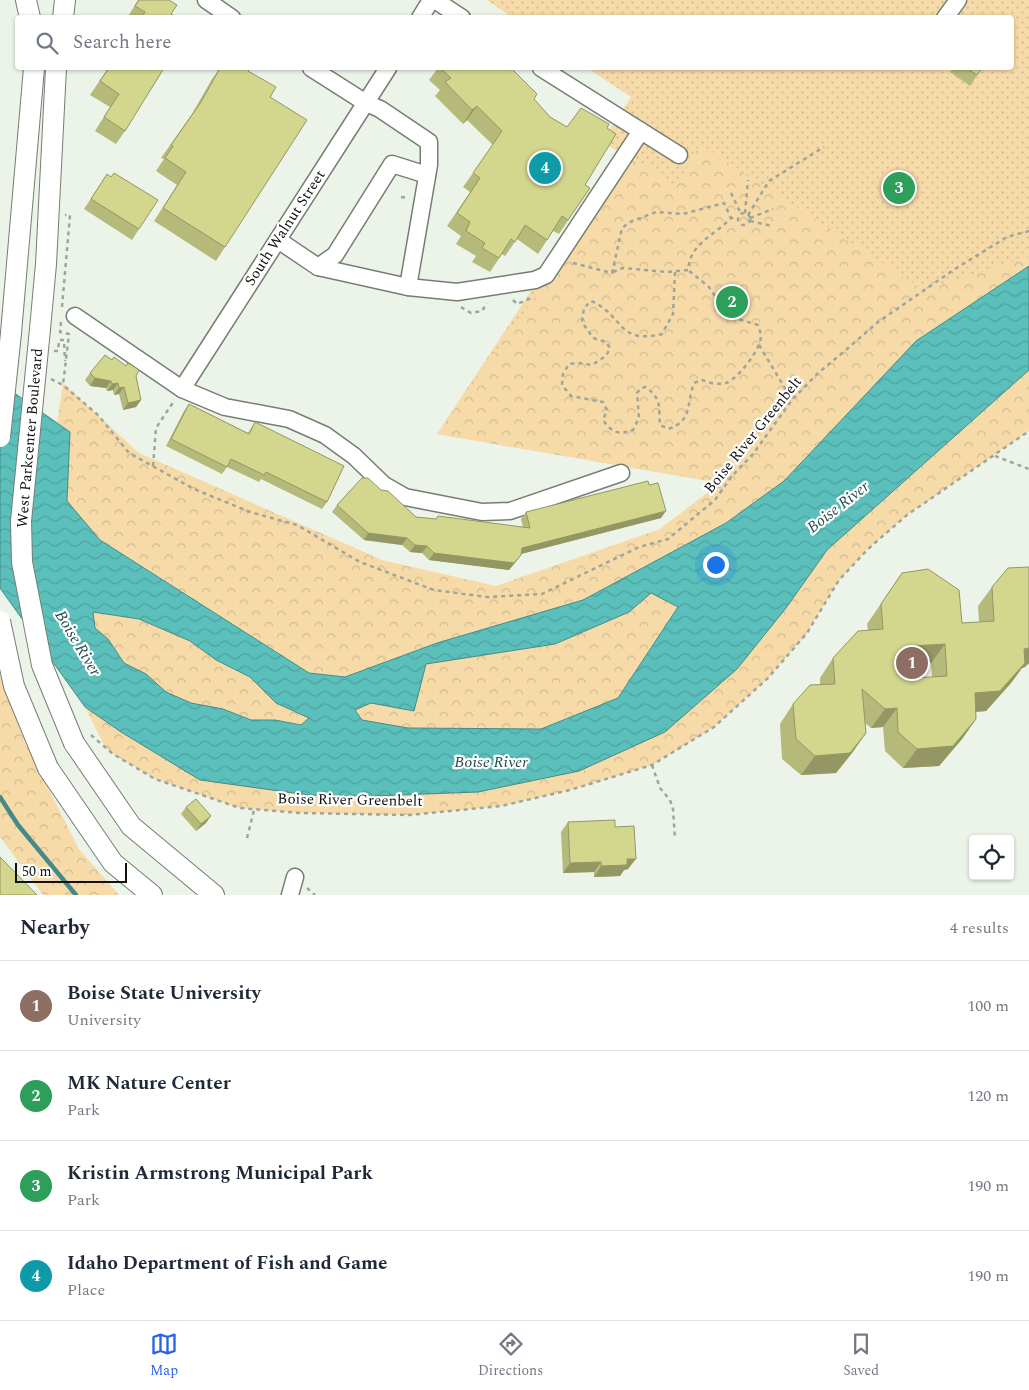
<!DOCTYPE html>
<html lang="en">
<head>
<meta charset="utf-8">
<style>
  :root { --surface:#fff; --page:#f2f2f3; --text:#1f2937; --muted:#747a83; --line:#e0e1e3; --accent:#2563eb }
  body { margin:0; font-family:Spectral,serif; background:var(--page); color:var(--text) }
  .controls { position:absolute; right:15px; bottom:15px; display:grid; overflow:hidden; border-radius:5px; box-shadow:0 1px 4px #0004 }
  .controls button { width:45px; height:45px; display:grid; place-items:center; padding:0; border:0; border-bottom:1px solid var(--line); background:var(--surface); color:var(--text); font:25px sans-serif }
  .scale { position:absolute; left:15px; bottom:12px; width:112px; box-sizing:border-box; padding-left:5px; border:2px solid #0f120e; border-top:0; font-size:14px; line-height:18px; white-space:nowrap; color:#0f120e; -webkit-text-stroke:4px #fff; paint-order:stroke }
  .you { position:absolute; left:715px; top:564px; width:18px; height:18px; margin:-12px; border:4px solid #fff; border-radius:50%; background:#1a73e8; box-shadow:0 0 0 8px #1a73e833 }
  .badge { display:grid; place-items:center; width:32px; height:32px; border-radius:50%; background:var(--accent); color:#fff; font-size:16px; font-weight:700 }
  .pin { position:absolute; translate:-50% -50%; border:2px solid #fff; box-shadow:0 1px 5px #0006 }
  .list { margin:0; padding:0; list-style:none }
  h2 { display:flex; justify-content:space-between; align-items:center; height:65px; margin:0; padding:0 20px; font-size:21px }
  h2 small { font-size:16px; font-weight:400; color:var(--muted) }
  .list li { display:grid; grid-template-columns:32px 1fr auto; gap:15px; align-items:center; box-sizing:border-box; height:90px; padding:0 20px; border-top:1px solid var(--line) }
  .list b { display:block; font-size:19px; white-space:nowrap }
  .list p { margin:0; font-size:16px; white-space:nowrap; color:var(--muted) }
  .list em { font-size:16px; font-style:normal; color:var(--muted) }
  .icon { flex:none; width:28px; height:28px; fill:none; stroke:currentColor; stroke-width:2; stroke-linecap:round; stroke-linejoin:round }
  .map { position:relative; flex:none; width:1029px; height:895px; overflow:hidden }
  .search { position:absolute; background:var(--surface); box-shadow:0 1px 4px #0004; left:15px; right:15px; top:15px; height:55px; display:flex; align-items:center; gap:12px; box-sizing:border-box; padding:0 18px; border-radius:5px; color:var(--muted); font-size:19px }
  .sheet { height:425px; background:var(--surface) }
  nav { display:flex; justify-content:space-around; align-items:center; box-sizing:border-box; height:70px; border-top:1px solid var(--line); background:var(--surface); font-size:14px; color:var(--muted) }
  nav a { display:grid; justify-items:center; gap:2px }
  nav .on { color:var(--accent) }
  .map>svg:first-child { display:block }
  .green { fill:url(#green-dots) }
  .forest { fill:url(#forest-crowns) }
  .water { fill:url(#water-waves); stroke:#448b87; fill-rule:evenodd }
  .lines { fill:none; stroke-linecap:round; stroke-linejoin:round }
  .stream { stroke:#448b87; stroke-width:4.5 }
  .minor-casing { stroke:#767e73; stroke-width:19 }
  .major-casing { stroke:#767e73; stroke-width:22 }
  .path { stroke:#9fa59c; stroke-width:2.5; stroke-dasharray:4 4; stroke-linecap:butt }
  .minor { stroke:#fff; stroke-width:16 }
  .major { stroke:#fff; stroke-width:20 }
  .major-bridge-casing { stroke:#767e73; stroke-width:22; stroke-linecap:butt }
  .major-bridge { stroke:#fff; stroke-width:20 }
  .wall { fill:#b5b97a; fill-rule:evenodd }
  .shaded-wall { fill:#949663 }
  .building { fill:#d3d78e; stroke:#949663; fill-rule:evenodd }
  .labels { text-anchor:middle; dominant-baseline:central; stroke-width:4.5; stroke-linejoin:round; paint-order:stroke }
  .street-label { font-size:15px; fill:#0f120e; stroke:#fff }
  .water-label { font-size:16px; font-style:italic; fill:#1e4b49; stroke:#fff }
</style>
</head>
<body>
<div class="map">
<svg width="1029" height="895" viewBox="0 0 1029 895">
  <defs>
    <pattern id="green-dots" width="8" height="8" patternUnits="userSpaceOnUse" patternTransform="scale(1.25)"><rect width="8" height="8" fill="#f6dba9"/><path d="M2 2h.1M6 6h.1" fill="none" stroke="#d2bb90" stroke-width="1.8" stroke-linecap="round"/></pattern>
    <pattern id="forest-crowns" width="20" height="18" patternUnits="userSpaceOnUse" patternTransform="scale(1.25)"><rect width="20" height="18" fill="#f6dba9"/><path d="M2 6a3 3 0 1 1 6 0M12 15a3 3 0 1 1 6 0" fill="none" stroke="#d2bb90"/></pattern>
    <pattern id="water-waves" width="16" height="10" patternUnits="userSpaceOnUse" patternTransform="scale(1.25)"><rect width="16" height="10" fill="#5bbfbb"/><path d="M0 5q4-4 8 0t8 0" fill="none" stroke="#4ea3a0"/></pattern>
  </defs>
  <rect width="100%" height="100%" fill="#ecf4e9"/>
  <path class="green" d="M487,0H1029V266L720,483L437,434L621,154L602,141L631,97L587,68H1012V18H513Z"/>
  <g class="forest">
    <path d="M700,144L924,290L1029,257V266L916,341L784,481L726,523L583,600L437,643L345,677L309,673L100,540L67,501L70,432L57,423L63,383L139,453L382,560L496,586L660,529L720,483L437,434L634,158L677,186Z"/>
    <path d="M1029,370V431L907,515L868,549L839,580L807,633L768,678L714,727L652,765L570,790L501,806L409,815L300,813L240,808L155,779L113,754L105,747L85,707L121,732H665L737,669L786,608L827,550Z"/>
    <path d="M651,593L678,607L618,698L541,729L408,728L362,720L355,710L371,703L414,710L425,664L555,644L629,612Z"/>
    <path d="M93,612L139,619L190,641L216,660L250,677L276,703L310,718L301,725L275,720H251L223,709L191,703L166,692L146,674L124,663L108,639L95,628Z"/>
    <path d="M0,675L23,738L79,849L119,895H43L0,837Z"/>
  </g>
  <path class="water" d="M1029,266V370L827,550L786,608L737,669L665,732L579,771L478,792L372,796L308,795L200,780L121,732L85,707L0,588V383L70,432L67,501L100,540L309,673L345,677L437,643L583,600L726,523L784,481L916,341ZM651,593L678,607L618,698L541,729L408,728L362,720L355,710L371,703L414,711L426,664L555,644L629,612ZM93,612L139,619L190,641L216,660L250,677L276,703L309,718L301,725L275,720H251L223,709L191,703L166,692L146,674L124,663L108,639L95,628Z"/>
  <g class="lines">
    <path class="stream" d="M0,797L18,825L76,895"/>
    <g class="minor-casing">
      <g id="minor">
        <path d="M206,0L232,18"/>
        <path d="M435,0L462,18"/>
        <path d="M420,18L431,0"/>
        <path d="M945,18L958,0"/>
        <path d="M311,68L366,103L380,109L429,142V165L408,287"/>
        <path d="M541,68L679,155"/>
        <path d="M278,240L318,267L408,287L457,292L535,280L546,275L641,131"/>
        <path d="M318,267L335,255L392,164L427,175"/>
        <path d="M75,316L182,389L225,407L289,419L325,435L354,456L384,485L405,497L482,512L510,511L621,473"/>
        <path d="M182,389L388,68"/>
        <path d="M290,895L295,877"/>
      </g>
    </g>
    <g class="major-casing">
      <g id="major">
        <path d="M26,0L30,18"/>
        <path d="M63,18L65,0"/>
        <path d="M40,329L46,264L56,68"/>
        <path d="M11,333L34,68"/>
        <path d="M74,743L131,826L214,895"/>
        <path d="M48,768L113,863L152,895"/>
      </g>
    </g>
    <g class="path">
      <path d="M731,193L741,214"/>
      <path d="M401,197L409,198"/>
      <circle cx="744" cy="219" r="6"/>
      <path d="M745,213L748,180"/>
      <path d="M748,215L769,181L824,147"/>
      <path d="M750,218L773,209"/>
      <path d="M750,221L772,226"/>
      <path d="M573,263L612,273L622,228L630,222L656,212L683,214L724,203L731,218"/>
      <path d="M613,272L623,268L667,272L688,270C690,243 714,236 731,218H737"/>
      <path d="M675,272L673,314L662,334C617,345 624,315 591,301L584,308L582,322L593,338L606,342L610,348L606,356L592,365L579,363L569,364L563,374L562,385L571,396L603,402L607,410L603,420C612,433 619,435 633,430L639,418L637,393L641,388L646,387C663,401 658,406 660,425L668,429C693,421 686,404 694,383L702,380C709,383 718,385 726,383C738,379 761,349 761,336C761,333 759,329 758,325L728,316L709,287L688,270"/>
      <path d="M513,300L517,304L534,297"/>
      <path d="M62,307L70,215H65"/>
      <path d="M461,307L471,313L482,311L487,303"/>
      <path d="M61,322L60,332L69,334L63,385"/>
      <path d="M759,345L792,400"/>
      <path d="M54,351H58L59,340H64L65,361"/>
      <path d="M51,379L63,385L98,415L129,453L194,489L250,512L297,525L360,562L434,590L487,597L542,594L639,547L668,539L715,500L732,476L753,454L792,400L817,374L847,349L878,322L955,269L1007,237L1029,231"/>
      <path d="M995,456L1029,469"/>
      <path d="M153,466L156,428L174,401"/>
      <path d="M91,735L113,754L155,779L240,808L300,813L409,815L501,806L570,790L652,765L714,727L768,678L807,633L839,580L868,549L907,515L1029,431"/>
      <path d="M652,765L660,788L670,800L673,809L675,839"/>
      <path d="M247,838L254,810"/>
      <path d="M307,888L315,895"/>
    </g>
    <use href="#minor" class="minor"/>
    <use href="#major" class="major"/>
    <g class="major-bridge-casing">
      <g id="major-bridge">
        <path d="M40,329L21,521L22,562L42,665L74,743"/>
        <path d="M0,437L11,333"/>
        <path d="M0,621L14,686L48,768"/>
      </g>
    </g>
    <use href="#major-bridge" class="major-bridge"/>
  </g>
  <g class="wall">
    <path d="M138,0H169L171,14L177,18H127Z"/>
    <path d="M108,68H164L125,131L116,144L95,131L110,107L90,95Z"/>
    <path d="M220,68L248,71L270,97L225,247L216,261L154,221L177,185L156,171L164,159L161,158L192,114L212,79Z"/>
    <path d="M438,68H502L534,99L550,117L567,127L607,128L585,185L590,188L559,234L553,231L538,254L517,239L505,256L502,254L490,272L472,262L476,256L456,244L461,236L447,226L470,192L463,187L493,145L467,120L463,124L435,96L440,90L429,80Z"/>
    <path d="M953,68H982L970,86L950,72Z"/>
    <path d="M107,174L139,229L132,240L84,209Z"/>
    <path d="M90,373L136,376L141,400L136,407L123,410L119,394L114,395L113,390L107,391L106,388L90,386L85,380Z"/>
    <path d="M189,404L248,433L255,422L327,502L322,509L261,479L259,482L227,467L222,474L166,446L184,411Z"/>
    <path d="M381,490L416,517L436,519L523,527L521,519L526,512L661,518L521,554L516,562L509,570L429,560L422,553L410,552L402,545L364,540L332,512L337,505Z"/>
    <path d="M1029,567V663L1025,667L1022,668L1011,683L986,711L976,712V719L962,739L939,766L903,768L885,751L883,727L871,728L865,723L866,733L852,753L836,773L801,775L782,759L780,724L793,704L820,684V678L833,658L868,630L867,624L902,573L962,623L979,622L978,606L992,587ZM931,663L932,677L914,678L913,665Z"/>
    <path d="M186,807L206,823L196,831L181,814Z"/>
    <path d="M568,822L615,827L628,869L624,870L620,876L594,877V872L563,873L561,832Z"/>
  </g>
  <g class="shaded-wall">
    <path d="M477,106L467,120L463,124L472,110Z"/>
    <path d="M95,378L111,381L106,388L90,386Z"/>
    <path d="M118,383L113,390L107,391L112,384Z"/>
    <path d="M124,387L119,394L114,395L119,388Z"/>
    <path d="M141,400L136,407L123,410L128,403Z"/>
    <path d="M666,511L661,518L517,555L522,548Z"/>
    <path d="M368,533L407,538L402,545L364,540Z"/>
    <path d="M415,545L427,546L422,553L410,552Z"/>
    <path d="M434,553L521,555L509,570L429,560Z"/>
    <path d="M945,644L931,663L898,666L912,646Z"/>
    <path d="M1029,648V663L1025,667L1022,668L1011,683L986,711L961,713L975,693L1024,649Z"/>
    <path d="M897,708L883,727L871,728L885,709Z"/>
    <path d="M976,719L962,739L939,766L903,768L917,749Z"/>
    <path d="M866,733L852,753L836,773L801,775L815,756Z"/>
    <path d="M211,816L206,823L196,831L201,824Z"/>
    <path d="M627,859H636L628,869L624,870L620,876L594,877L601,866Z"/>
    <path d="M601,862L594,872L563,873L570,863Z"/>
  </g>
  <g class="building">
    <path d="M139,0H169L177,5L171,14L177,18H141L145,12L135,6Z"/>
    <path d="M109,68H164L125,131L104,117L119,94L100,81Z"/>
    <path d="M220,68H251L248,71L276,87L270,97L307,120L225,247L163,208L186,172L165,158L173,146L171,145L201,102Z"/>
    <path d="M440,68H502L505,70L508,68H511L537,94L534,99L550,117L567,127L581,108L609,124L607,128L616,134L585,185L590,188L568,220L562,216L547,240L525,225L515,242L511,239L499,258L482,248L485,243L466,231L470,222L457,213L480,178L473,173L502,131L477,106L472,110L445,82L451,78Z"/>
    <path d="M966,68H982L977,75Z"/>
    <path d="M114,173L158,200L139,229L91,199L107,174L111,177Z"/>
    <path d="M105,355L112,360L114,357L126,366L128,363L139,370L136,376L141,400L128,403L124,387L119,388L118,383L112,384L111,381L95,378L90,373Z"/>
    <path d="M189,404L249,434L255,422L344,466L327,502L266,472L264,475L231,459L227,467L171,439Z"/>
    <path d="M362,478H368L381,490L388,491L416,517L436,519L438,516L530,528L526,512L648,481L649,485L658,483L666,511L522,548L521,555L514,563L434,553L427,546L415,545L407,538L368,533L337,505Z"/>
    <path d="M1029,567V648L1024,649L1025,663L1000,691L975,693L976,719L953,746L917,749L898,732L897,708L885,709L862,689L866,733L850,753L815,756L796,739L793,704L810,685L835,684L833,658L858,631L883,629L881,604L902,573L928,569L959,590L962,623L994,621L992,587L1008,568ZM945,644L947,676L914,678L912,646Z"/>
    <path d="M196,799L211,816L201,824L186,807Z"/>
    <path d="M615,820V827L634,826L636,859H627V865L601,866V862L570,863L568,822Z"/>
    <path d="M0,857L37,895H0Z"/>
  </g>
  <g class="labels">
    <g class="street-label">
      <text transform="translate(285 228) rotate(-57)">South Walnut Street</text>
      <text transform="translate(753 435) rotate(-51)">Boise River Greenbelt</text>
      <text transform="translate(30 438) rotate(-85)">West Parkcenter Boulevard</text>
      <text transform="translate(350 800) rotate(1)">Boise River Greenbelt</text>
    </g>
    <g class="water-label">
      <text transform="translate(838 507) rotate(-38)">Boise River</text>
      <text transform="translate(78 643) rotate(59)">Boise River</text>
      <text x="491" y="762">Boise River</text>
    </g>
  </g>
</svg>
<div class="controls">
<button><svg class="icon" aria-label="locate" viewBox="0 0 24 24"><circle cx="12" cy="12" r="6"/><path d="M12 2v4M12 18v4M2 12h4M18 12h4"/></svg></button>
</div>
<div class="scale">50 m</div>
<div class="you"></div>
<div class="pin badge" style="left:912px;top:663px;background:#8d6e63">1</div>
<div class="pin badge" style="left:732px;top:302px;background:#2e9e5b">2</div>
<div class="pin badge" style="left:899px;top:188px;background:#2e9e5b">3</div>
<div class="pin badge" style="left:545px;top:168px;background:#0f9aa8">4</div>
<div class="search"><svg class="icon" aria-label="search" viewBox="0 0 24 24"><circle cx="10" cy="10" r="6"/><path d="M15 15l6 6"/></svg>Search here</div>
</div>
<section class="sheet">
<h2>Nearby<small>4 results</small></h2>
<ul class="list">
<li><span class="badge" style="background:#8d6e63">1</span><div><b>Boise State University</b><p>University</p></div><em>100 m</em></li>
<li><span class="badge" style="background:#2e9e5b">2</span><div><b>MK Nature Center</b><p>Park</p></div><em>120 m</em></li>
<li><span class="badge" style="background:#2e9e5b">3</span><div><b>Kristin Armstrong Municipal Park</b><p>Park</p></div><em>190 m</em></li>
<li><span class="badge" style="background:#0f9aa8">4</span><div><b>Idaho Department of Fish and Game</b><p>Place</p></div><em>190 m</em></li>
</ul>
</section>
<nav>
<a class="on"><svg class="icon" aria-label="map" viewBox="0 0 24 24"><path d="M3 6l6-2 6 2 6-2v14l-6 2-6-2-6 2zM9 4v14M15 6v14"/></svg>Map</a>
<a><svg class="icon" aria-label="directions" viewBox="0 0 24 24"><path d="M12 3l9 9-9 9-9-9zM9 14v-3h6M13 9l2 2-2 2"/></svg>Directions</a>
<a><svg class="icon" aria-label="saved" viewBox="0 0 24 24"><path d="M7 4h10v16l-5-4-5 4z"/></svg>Saved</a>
</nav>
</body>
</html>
